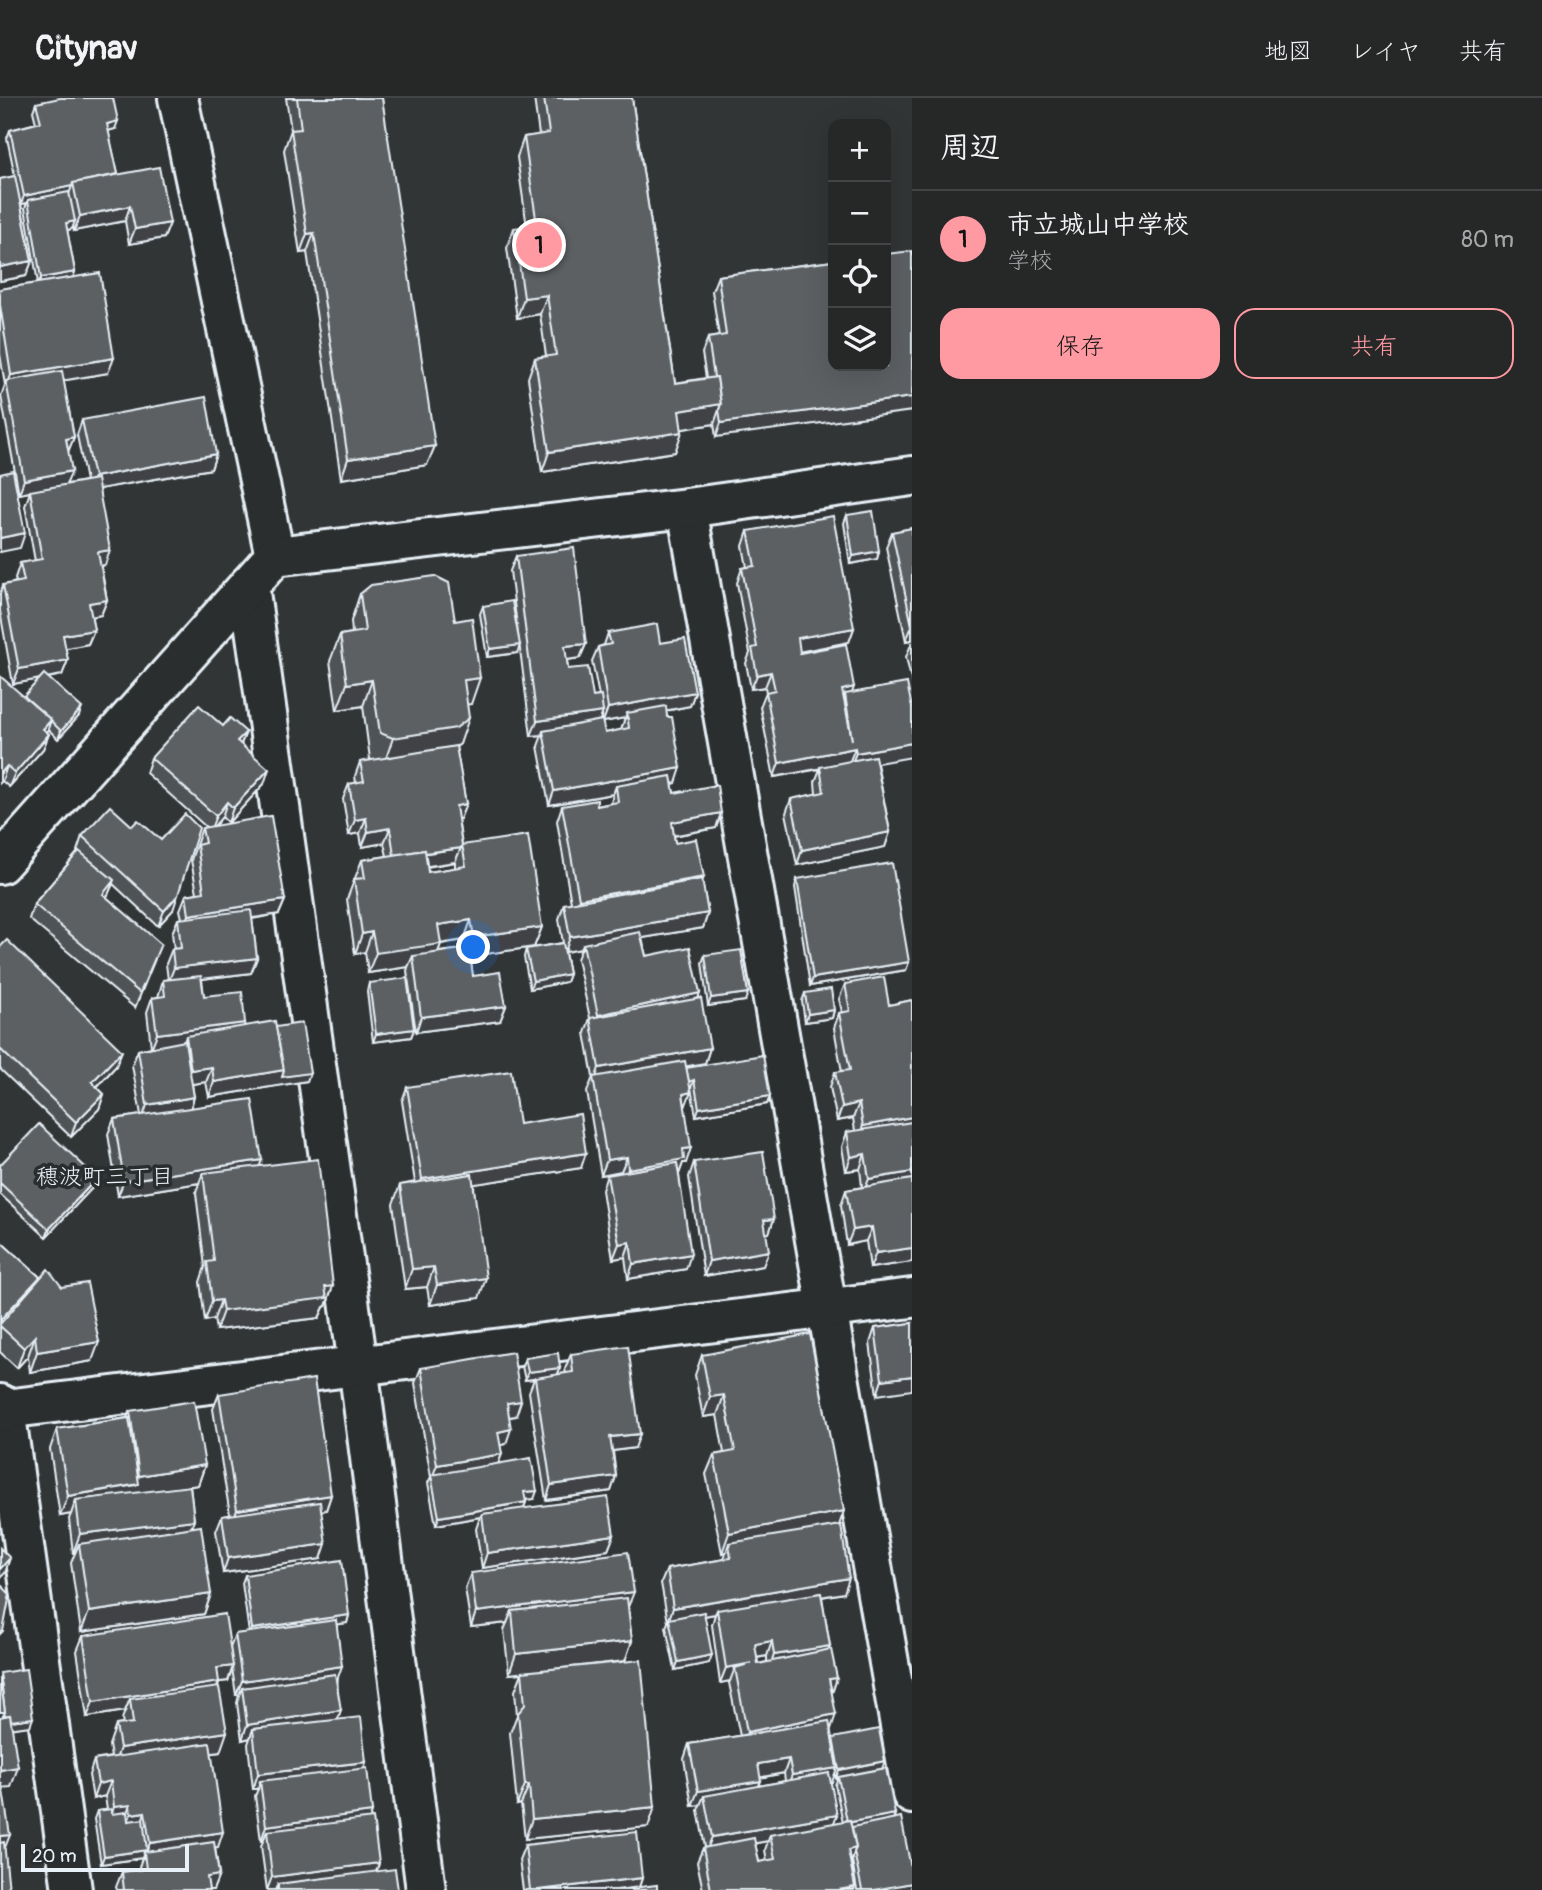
<!DOCTYPE html>
<html lang="ja">
<head>
<meta charset="utf-8">
<style>
  :root { --surface:#262828; --page:#323434; --text:#f1f3f6; --muted:#a4a6a8; --line:#424445; --accent:#ff9aa2 }
  body { margin:0; font-family:Pangolin,"Klee One",sans-serif; background:var(--page); color:var(--text) }
  .controls { position:absolute; right:21px; top:21px; display:grid; overflow:hidden; border-radius:14px; box-shadow:0 7px 28px #0002 }
  .controls button { width:63px; height:63px; display:grid; place-items:center; padding:0; border:0; border-bottom:2px solid var(--line); background:var(--surface); color:var(--text); font:35px sans-serif }
  .scale { position:absolute; left:21px; bottom:18px; width:168px; box-sizing:border-box; padding-left:7px; border:4px solid #e8f1f8; border-top:0; font-size:19px; line-height:24px; white-space:nowrap; color:#e8f1f8; -webkit-text-stroke:5px #2a2d2e; paint-order:stroke }
  .you { position:absolute; left:474px; top:850px; width:24px; height:24px; margin:-18px; border:5px solid #fff; border-radius:50%; background:#1a73e8; box-shadow:0 0 0 10px #1a73e833 }
  .badge { display:grid; place-items:center; width:46px; height:46px; border-radius:50%; background:var(--accent); color:#111; font-size:23px; font-weight:700 }
  .pin { position:absolute; translate:-50% -50%; border:4px solid #fff; box-shadow:0 2px 7px #0006 }
  .list { margin:0; padding:0; list-style:none }
  h2 { display:flex; justify-content:space-between; align-items:center; height:91px; margin:0; padding:0 28px; font-size:30px }
  h2 small { font-size:23px; font-weight:400; color:var(--muted) }
  .list li { display:grid; grid-template-columns:46px 1fr auto; gap:21px; align-items:center; box-sizing:border-box; height:98px; padding:0 28px; border-top:2px solid var(--line) }
  .list b { display:block; font-size:26px; white-space:nowrap }
  .list p { margin:0; font-size:23px; white-space:nowrap; color:var(--muted) }
  .list em { font-size:23px; font-style:normal; color:var(--muted) }
  .actions { display:flex; gap:14px; padding:21px 28px }
  .actions a { flex:1; padding:16px 0; border:2px solid var(--accent); border-radius:21px; text-align:center; font-size:24px; color:var(--accent) }
  .actions .main { background:var(--accent); color:#111 }
  .icon { flex:none; width:38px; height:38px; fill:none; stroke:currentColor; stroke-width:2; stroke-linecap:round; stroke-linejoin:round }
  .map { position:relative; flex:none; width:912px; height:1792px; overflow:hidden }
  header { display:flex; align-items:center; gap:42px; box-sizing:border-box; height:98px; padding:0 35px; background:var(--surface); border-bottom:2px solid var(--line) }
  header strong { font-size:33px }
  nav { display:flex; gap:38px; margin-inline-start:auto; font-size:24px }
  main { display:flex }
  aside { flex:1; background:var(--surface) }
  .map>svg:first-child { display:block }
  .lines { fill:none; stroke-linecap:round; stroke-linejoin:round }
  .minor-casing { stroke:#e8f1f8; stroke-width:44 }
  .minor { stroke:#2a2d2e; stroke-width:38 }
  .wall { fill:#4f5355; stroke:#e8f1f8; stroke-width:2; fill-rule:evenodd }
  .shaded-wall { fill:#404345; stroke:#e8f1f8; stroke-width:2 }
  .building { fill:#5c6063; stroke:#e8f1f8; stroke-width:2 }
  .labels { text-anchor:middle; dominant-baseline:central; stroke-width:7; stroke-linejoin:round; paint-order:stroke }
  .neighbourhood-label { font-size:23px; fill:#e8f1f8; stroke:#2a2d2e }
</style>
</head>
<body>
<header>
<strong>Citynav</strong>
<nav><a>地図</a><a>レイヤ</a><a>共有</a></nav>
</header>
<main>
<div class="map">
<svg width="912" height="1792" viewBox="0 0 912 1792">
  <rect width="100%" height="100%" fill="#323536"/>
  <filter id="ink" filterUnits="userSpaceOnUse"><feTurbulence type="fractalNoise" baseFrequency=".0143" numOctaves="2"/><feDisplacementMap in="SourceGraphic" scale="14" xChannelSelector="R" yChannelSelector="G"/><feConvolveMatrix kernelMatrix="1 2 1 2 8 2 1 2 1" color-interpolation-filters="sRGB"/></filter>
  <g filter="url(#ink)">
    <g class="lines">
      <g class="minor-casing">
        <g id="minor">
          <path d="M178,0L275,458"/>
          <path d="M687,410L912,1696"/>
          <path d="M249,487L358,1267L426,1792"/>
          <path d="M0,766L275,458L687,410L912,378"/>
          <path d="M0,1306L5,1311L72,1792"/>
          <path d="M0,1316L5,1311L912,1200"/>
        </g>
      </g>
      <use href="#minor" class="minor"/>
    </g>
    <g class="wall">
      <path d="M286,0H382L427,367L341,381L307,154L300,155L284,52L291,32Z"/>
      <path d="M534,0H632L675,285L706,280L702,255L708,240L719,238L712,193L718,178L833,163L716,339L714,326L682,331L675,354L542,374L528,280L535,260L546,258L540,216L517,220L507,150L514,130L527,129L517,59L524,39L539,37Z"/>
      <path d="M36,5L115,31L108,33L118,76L170,125L164,140L129,146L125,123L74,133L73,127L72,131L67,132L75,174L73,179L108,275L63,282L74,339L68,354L67,386L86,383L77,337L82,322L216,356L211,371L99,391L105,467L101,468L107,502L101,517L91,519L94,532L88,546L65,550L68,562L62,577L48,580L79,618L58,641L48,631L47,634L49,636L43,651L9,689L2,683L24,599L40,581L13,586L0,513V496L3,487L16,484L15,480L20,465L35,463L25,408L30,394L19,396L1,298L5,287L0,256V191L38,185L25,110L27,105L21,106L32,163L26,178L0,183V81L15,78L7,40L10,32L36,25L33,13Z"/>
      <path d="M847,417L879,453L877,461L850,466L844,425Z"/>
      <path d="M912,430V542L906,543L886,449L892,434Z"/>
      <path d="M748,433L854,530L849,544L800,554L852,595L877,665L890,734L885,749L797,767L786,715L791,701L816,696L815,684L820,671L774,679L760,609L766,594L765,589L751,591L746,565L750,555L737,485L742,470L747,469L743,448Z"/>
      <path d="M516,458L586,546L580,560L567,562L568,571L593,599L599,598L592,563L598,549L604,547L608,535L660,545L695,594L690,608L666,613L676,685L672,686L674,695L721,715L716,730L674,738L675,745L704,779L702,782L708,815L703,830L642,840L646,858L700,895L698,901L710,950L705,965L686,968V970L770,998L767,1006L696,1018L691,990L690,991L685,1009L686,1065H683L679,1076L686,1171L628,1181L625,1159L613,1161L602,1092L607,1077L621,1074V1073L601,1077L587,994L593,979L585,935L590,920L577,861L581,851L565,854L569,876L566,884L530,891L524,859L526,851L563,845L559,821L564,806L571,805L557,723L562,708H597L611,705L613,696L549,707L538,648L542,637L531,638L510,473ZM602,617L603,624L625,620L621,632L605,635L600,622Z"/>
      <path d="M360,496L455,523L471,606H467L460,646L456,649L466,706L460,721H458L462,747L542,829L534,849L470,858L473,878L506,908L500,923L416,934L407,873L408,869L368,875L365,854L355,856L347,801L362,762L387,758L384,745L362,749L360,735L349,737L343,701L349,686L356,685L355,678L360,664L372,662L370,661L363,608L337,612L330,563L340,537L352,535L351,523ZM455,764V770L428,774L427,769ZM464,842L465,851L438,854L441,846Z"/>
      <path d="M483,508L517,555L487,559L480,516Z"/>
      <path d="M912,544V585L906,559Z"/>
      <path d="M223,628L246,634L241,646L264,686L228,725L222,719L215,727L285,802L279,816L252,821L257,860L251,875L202,881L204,898L244,928L276,929L307,983L209,999L206,984L192,986L194,999L191,1010L262,1062L259,1068L326,1208L324,1209L319,1220L216,1232L214,1221L205,1223L200,1184L205,1169L196,1095L199,1085L118,1098L108,1036L114,1021L141,1017L132,967L138,952L151,949L147,914L152,900L158,899L163,882H168L166,866L172,851H174L172,835L178,821L182,820L180,812L186,797L197,795L191,762L202,730L206,729L146,675L151,660Z"/>
      <path d="M82,738L173,812L158,828L113,786L106,800L155,861L135,910L29,821L34,806L78,754L77,753Z"/>
      <path d="M797,781L909,864L906,872L810,888L795,789Z"/>
      <path d="M0,849L116,968L97,989L104,996L99,1011L71,1039L0,971Z"/>
      <path d="M705,857L745,903L708,908L702,865Z"/>
      <path d="M369,885L414,931L411,939L373,944L367,893Z"/>
      <path d="M845,886L889,907L912,902V1164L870,1170L866,1143L847,1147L841,1107L846,1092L862,1089L860,1071L846,1073L842,1049L847,1034L855,1033L853,1020L837,1023L830,989L835,974H842L834,930L839,915L842,914L839,901Z"/>
      <path d="M805,895L834,912L832,920L805,924L802,903Z"/>
      <path d="M407,989L519,1026L581,1070L474,1086L479,1200L430,1207L427,1189L405,1191L393,1106L400,1087L415,1084L402,1003Z"/>
      <path d="M694,1064L774,1121L769,1135L766,1136L763,1168L704,1178L689,1079Z"/>
      <path d="M0,1067L94,1088L46,1139L0,1096Z"/>
      <path d="M0,1143L40,1179L38,1182L92,1263L30,1274L28,1258L17,1270L0,1254Z"/>
      <path d="M912,1225L877,1297L870,1245L875,1230Z"/>
      <path d="M571,1256L635,1350L613,1353L616,1378L611,1393L546,1402L529,1294L534,1281L525,1282L522,1268L525,1260L560,1270L558,1276L566,1275L565,1271Z"/>
      <path d="M702,1257L839,1428L844,1495L822,1499L830,1548L828,1551L837,1580L832,1595L830,1631L832,1642L833,1640L882,1670L895,1716L894,1720L912,1789L911,1792H857L852,1762L851,1764L854,1792H703L697,1764L703,1750L705,1749L698,1712L700,1707L692,1708L684,1661L689,1646L740,1638L729,1585L730,1583L720,1585L712,1527L715,1516L704,1518L709,1565L675,1572L666,1529L668,1524L661,1485L667,1471L724,1461L726,1454L722,1455L706,1376L714,1357L724,1355L717,1317L703,1319L695,1277ZM767,1558V1564L758,1566L757,1560ZM835,1674L836,1680L838,1679L835,1687L843,1724L833,1726L831,1685ZM784,1675L785,1683L759,1688L760,1680ZM768,1743L765,1752L767,1763L759,1764L755,1745Z"/>
      <path d="M421,1270L516,1318L509,1319L506,1346L500,1347L502,1356L498,1366L534,1401L526,1402V1404L524,1410L614,1437L608,1452L482,1470L476,1431L480,1419L436,1427L428,1385L431,1379L415,1285Z"/>
      <path d="M219,1296L331,1397L326,1412L321,1413V1461L223,1475L216,1433L222,1418L230,1417L213,1311Z"/>
      <path d="M130,1313L205,1367L198,1387L190,1388L194,1422L191,1429L211,1496L204,1516L81,1534L71,1465L75,1455H73L69,1421L71,1416L60,1418L50,1351L57,1331L127,1320Z"/>
      <path d="M471,1475L628,1509L632,1543L625,1563L586,1568L648,1729L525,1741L521,1706L517,1707L510,1635L517,1617L515,1593L522,1575L509,1576L504,1532L507,1525L471,1529L465,1490Z"/>
      <path d="M245,1477L349,1517L347,1525L337,1526L338,1621L366,1664L364,1670L372,1714L370,1720L379,1765L377,1773L398,1792H267L261,1748L263,1743H261L255,1698L258,1691H253L248,1646L250,1640L242,1642L237,1605L239,1597H236L232,1570L228,1583L219,1584L218,1589L220,1654L211,1655L218,1749H215L219,1777L213,1792H117L116,1789L122,1774L139,1772V1769L142,1760L101,1766L94,1721L97,1713L107,1712L105,1698L93,1701L89,1677L94,1662L111,1659L109,1647L116,1627L123,1626L122,1621L125,1613L87,1619L77,1553L83,1538L230,1549L235,1536L249,1535L242,1485Z"/>
      <path d="M525,1747L642,1780L639,1789L657,1792H523L519,1762Z"/>
    </g>
    <g class="shaded-wall">
      <path d="M118,23L115,31L104,34L107,26Z"/>
      <path d="M72,88L69,96L28,102L27,105L21,106L24,98Z"/>
      <path d="M130,108L125,123L74,133L80,118Z"/>
      <path d="M75,123L72,131L63,133L66,125Z"/>
      <path d="M170,125L164,140L129,146L135,131Z"/>
      <path d="M314,135L307,154L300,155L307,136Z"/>
      <path d="M32,163L26,178L0,183V169Z"/>
      <path d="M75,174L72,182L38,188L41,180Z"/>
      <path d="M547,197L540,216L517,220L524,200Z"/>
      <path d="M114,260L108,275L8,292L7,289L11,277Z"/>
      <path d="M912,299V313L716,339L721,325Z"/>
      <path d="M721,306L714,326L671,333L679,313Z"/>
      <path d="M682,334L675,354L542,374L549,354Z"/>
      <path d="M74,339L68,354L66,341Z"/>
      <path d="M435,348L427,367L341,381L348,361Z"/>
      <path d="M216,356L211,371L88,393L94,379Z"/>
      <path d="M72,373L66,387L19,396L24,382Z"/>
      <path d="M25,435L20,450L0,454V440Z"/>
      <path d="M110,452L105,467L93,469L98,454Z"/>
      <path d="M879,453L877,461L850,466L853,458Z"/>
      <path d="M107,502L101,517L84,520L89,505Z"/>
      <path d="M912,528V542L906,543Z"/>
      <path d="M854,530L849,544L793,555L798,540Z"/>
      <path d="M94,532L88,546L57,552L63,537Z"/>
      <path d="M586,546L580,560L560,563L565,548Z"/>
      <path d="M520,547L517,555L487,559L490,551Z"/>
      <path d="M68,562L62,577L13,586L19,571Z"/>
      <path d="M771,574L765,589L751,591L757,577Z"/>
      <path d="M480,580L471,606L454,608L464,582Z"/>
      <path d="M372,582L363,608L337,612L347,586Z"/>
      <path d="M854,589L849,604L845,596L842,605V592Z"/>
      <path d="M695,594L690,608L627,620V615L625,620L603,624L608,610Z"/>
      <path d="M82,610L79,618L58,641L61,633Z"/>
      <path d="M603,614L597,629L543,633L542,637L531,638L537,623Z"/>
      <path d="M469,620L460,646L446,656L384,666L393,640Z"/>
      <path d="M51,622L46,637L43,631Z"/>
      <path d="M246,634L240,648L237,643Z"/>
      <path d="M49,636L43,651L9,689L15,675Z"/>
      <path d="M912,645V659L850,670L856,655Z"/>
      <path d="M855,650L849,665L774,679L779,665Z"/>
      <path d="M7,668L2,683L0,685V676Z"/>
      <path d="M681,670L676,685L617,695L616,688L613,696L549,707L554,693Z"/>
      <path d="M269,671L264,686L228,725L233,710Z"/>
      <path d="M227,704L222,719L210,733L216,718Z"/>
      <path d="M466,706L460,721L450,723L456,708Z"/>
      <path d="M721,715L716,730L666,739L672,724Z"/>
      <path d="M366,720L360,735L349,737L355,722Z"/>
      <path d="M390,730L384,745L362,749L368,734Z"/>
      <path d="M890,734L885,749L797,767L802,752Z"/>
      <path d="M461,750L455,764L389,774L395,760Z"/>
      <path d="M704,779L698,793L573,816L579,801Z"/>
      <path d="M114,782L108,797L97,811L103,796Z"/>
      <path d="M178,797L173,812L158,828L164,813Z"/>
      <path d="M285,802L279,816L184,831L189,817Z"/>
      <path d="M708,815L703,830L583,850V846L581,851L565,854L570,839Z"/>
      <path d="M471,822L464,842L439,846H441L434,865L413,858L408,869L368,875L376,855L438,827Z"/>
      <path d="M542,829L534,849L466,859L474,839Z"/>
      <path d="M372,834L365,854L355,856L362,836Z"/>
      <path d="M257,860L251,875L168,885L174,870Z"/>
      <path d="M909,864L906,872L810,888L813,880Z"/>
      <path d="M569,876L566,884L530,891L533,883Z"/>
      <path d="M700,895L695,910L593,932L598,917Z"/>
      <path d="M748,895L745,903L708,908L711,900Z"/>
      <path d="M506,908L500,923L416,934L421,919Z"/>
      <path d="M834,912L832,920L805,924L808,916Z"/>
      <path d="M245,925L240,940L186,938L183,947L151,951L157,936Z"/>
      <path d="M414,931L411,939L373,944L376,936Z"/>
      <path d="M710,950L705,965L594,985L599,970Z"/>
      <path d="M122,953L116,968L87,999L92,984Z"/>
      <path d="M212,969L206,984L186,987L191,972Z"/>
      <path d="M284,972L310,975L307,983L209,999L214,984Z"/>
      <path d="M694,982L691,990L685,992L687,984Z"/>
      <path d="M691,994L685,1009L683,996Z"/>
      <path d="M104,996L99,1011L71,1039L76,1024Z"/>
      <path d="M770,998L767,1006L696,1018L699,1010Z"/>
      <path d="M194,999L189,1014L142,1022L147,1007Z"/>
      <path d="M859,1005L853,1020L837,1023L842,1009Z"/>
      <path d="M912,1019V1033L857,1043L863,1028Z"/>
      <path d="M691,1050L686,1065H683L679,1076L623,1086L628,1071L683,1051Z"/>
      <path d="M586,1055L581,1070L417,1095L422,1081Z"/>
      <path d="M865,1056L860,1071L846,1073L851,1059Z"/>
      <path d="M627,1059L621,1073L601,1077L607,1062Z"/>
      <path d="M262,1062L256,1077L203,1075L199,1085L118,1098L124,1083Z"/>
      <path d="M912,1074V1088L863,1096L869,1081Z"/>
      <path d="M97,1080L94,1088L46,1139L49,1131Z"/>
      <path d="M774,1121L769,1135L759,1137L764,1122Z"/>
      <path d="M872,1129L866,1143L847,1147L853,1132Z"/>
      <path d="M630,1144L625,1159L613,1161L619,1146Z"/>
      <path d="M912,1150V1164L870,1170L876,1155Z"/>
      <path d="M769,1153L763,1168L704,1178L709,1163Z"/>
      <path d="M691,1156L686,1171L628,1181L633,1166Z"/>
      <path d="M434,1169L427,1189L405,1191L412,1171Z"/>
      <path d="M40,1179L34,1194L0,1228L1,1221Z"/>
      <path d="M486,1180L479,1200L430,1207L437,1187Z"/>
      <path d="M333,1188L326,1208L324,1209L319,1220L216,1232L223,1213L325,1189Z"/>
      <path d="M221,1202L214,1221L205,1223L212,1203Z"/>
      <path d="M35,1238L28,1258L17,1270L24,1250Z"/>
      <path d="M99,1244L92,1263L30,1274L37,1254Z"/>
      <path d="M560,1270L557,1278L525,1282L528,1274Z"/>
      <path d="M912,1278V1292L877,1297L882,1282Z"/>
      <path d="M724,1297L717,1317L703,1319L710,1299Z"/>
      <path d="M521,1303L516,1318L501,1320L507,1305Z"/>
      <path d="M511,1331L506,1346L492,1349L498,1334Z"/>
      <path d="M640,1336L635,1350L605,1354L610,1339Z"/>
      <path d="M502,1356L496,1371L432,1380L437,1367Z"/>
      <path d="M205,1367L198,1387L135,1397L76,1402L71,1416L60,1418L68,1398L136,1387L139,1378Z"/>
      <path d="M616,1378L611,1393L546,1402L551,1387Z"/>
      <path d="M537,1393L534,1401L521,1402L524,1394Z"/>
      <path d="M331,1397L326,1412L231,1427L237,1412Z"/>
      <path d="M526,1404L523,1412L482,1416L480,1419L436,1427L439,1419Z"/>
      <path d="M844,1413L837,1433L729,1445L726,1454L722,1455L729,1435Z"/>
      <path d="M194,1422L187,1442L79,1446L75,1455H73L80,1436Z"/>
      <path d="M614,1437L608,1452L482,1470L487,1455Z"/>
      <path d="M326,1446L321,1461L223,1475L228,1460Z"/>
      <path d="M10,1460L5,1475L0,1480V1471Z"/>
      <path d="M849,1480L844,1495L718,1516L717,1512L715,1516L670,1524L669,1521L668,1524L673,1510Z"/>
      <path d="M634,1494L628,1509L512,1513L507,1525L471,1529L476,1514Z"/>
      <path d="M211,1496L204,1516L81,1534L89,1514Z"/>
      <path d="M349,1517L347,1525L249,1539L252,1531Z"/>
      <path d="M632,1543L625,1563L509,1576L516,1556Z"/>
      <path d="M772,1543L767,1558L749,1561L755,1546Z"/>
      <path d="M830,1548L824,1563L769,1572L774,1557Z"/>
      <path d="M712,1557L709,1565L675,1572L678,1564Z"/>
      <path d="M752,1565L735,1570L730,1583L720,1585L726,1570Z"/>
      <path d="M233,1568L228,1583L212,1585L217,1570Z"/>
      <path d="M342,1568L337,1582L242,1590L239,1597H236L242,1583Z"/>
      <path d="M837,1580L832,1595L829,1581Z"/>
      <path d="M219,1584L214,1599L130,1601L125,1613L87,1619L93,1604Z"/>
      <path d="M341,1612L336,1627L253,1631L250,1640L242,1642L247,1627Z"/>
      <path d="M836,1616L831,1631L742,1649L747,1634Z"/>
      <path d="M33,1620L30,1628L0,1632L2,1624Z"/>
      <path d="M227,1634L220,1654L113,1670L120,1650Z"/>
      <path d="M789,1661L784,1675L752,1681L758,1666Z"/>
      <path d="M885,1663L882,1671L836,1680L839,1672Z"/>
      <path d="M366,1664L361,1679L260,1683L258,1691H253L258,1676Z"/>
      <path d="M18,1669L11,1689L0,1690V1672Z"/>
      <path d="M837,1670L832,1684L786,1692L792,1677Z"/>
      <path d="M111,1683L105,1698L93,1701L98,1686Z"/>
      <path d="M761,1683L755,1697L704,1698L700,1707L692,1708L698,1693Z"/>
      <path d="M525,1687H529L521,1706L517,1707Z"/>
      <path d="M130,1707L124,1722L109,1724L114,1709Z"/>
      <path d="M655,1709L648,1729L525,1741L532,1721Z"/>
      <path d="M145,1714L140,1729L125,1731L131,1716Z"/>
      <path d="M372,1714L367,1729L267,1733L263,1743H261L266,1728Z"/>
      <path d="M895,1716L892,1724L850,1732L847,1725Z"/>
      <path d="M837,1717L831,1732L770,1737L768,1743L706,1754L712,1739Z"/>
      <path d="M223,1734L218,1749L144,1760V1754L142,1760L101,1766L104,1758L147,1752L150,1745Z"/>
      <path d="M10,1737L4,1752H0V1738Z"/>
      <path d="M856,1750L850,1765L848,1752Z"/>
      <path d="M379,1765L374,1780L278,1786L275,1792H267L272,1779Z"/>
      <path d="M219,1777L213,1792H203L207,1779Z"/>
      <path d="M642,1780L638,1792H538Z"/>
      <path d="M912,1785L911,1792H874Z"/>
      <path d="M855,1789L854,1792H838Z"/>
    </g>
    <g class="building">
      <path d="M60,0H113L118,23L107,26L118,76L73,85L72,88L24,98L10,32L41,24L36,5Z"/>
      <path d="M297,0H382L435,348L348,361L314,135L307,136L291,32L301,31Z"/>
      <path d="M544,0H632L675,285L717,279L721,306L679,313L682,334L549,354L535,260L556,257L547,197L524,200L514,130L537,127L524,39L549,35Z"/>
      <path d="M159,69L170,125L135,131L130,108L80,118L73,85Z"/>
      <path d="M15,78L32,163L0,169V81Z"/>
      <path d="M69,94L75,123L66,125L75,174L41,180L28,102Z"/>
      <path d="M912,153V299L721,325L719,312L721,306L717,279H714L708,240L726,237L718,178L833,163V268H886V156Z"/>
      <path d="M100,175L114,260L11,277L0,207V191Z"/>
      <path d="M62,273L74,339L66,341L72,373L24,382L6,283Z"/>
      <path d="M206,299L216,356L94,379L82,322Z"/>
      <path d="M13,373L25,435L0,440V376Z"/>
      <path d="M97,381L110,452L98,454L107,502L89,505L94,532L63,537L68,562L19,571L3,487L24,483L20,465L42,461L30,393Z"/>
      <path d="M873,413L879,453L853,458L847,417Z"/>
      <path d="M833,418L854,530L798,540L800,555L846,546L854,589L842,592L852,642L845,596L907,585L912,610V645L856,655L855,650L779,665L766,594L775,592L771,574L757,577L752,550L757,549L742,470L755,468L748,433Z"/>
      <path d="M912,430V528L892,434Z"/>
      <path d="M574,450L586,546L565,548L568,571L588,569L593,599L601,598L603,614L537,623L516,458Z"/>
      <path d="M435,478L449,485L455,523L472,520L480,580L464,582L469,620L456,630L393,640L380,635L372,582L347,586L340,537L365,533L360,496L371,487Z"/>
      <path d="M512,503L520,547L490,551L483,508Z"/>
      <path d="M657,526L660,545L685,541L695,594L608,610L598,549L611,546L608,535Z"/>
      <path d="M44,576L82,610L61,633L51,623V622L24,598Z"/>
      <path d="M0,578L51,622L43,631L49,636L15,675L7,668L0,676Z"/>
      <path d="M199,607L223,628L230,620L246,634L237,643L269,671L233,710L227,704L216,718L151,660Z"/>
      <path d="M666,608L667,619H672L681,670L554,693L543,633L602,622L605,635L629,630L627,615Z"/>
      <path d="M456,648L466,706L456,708L462,747L461,750L425,755V752L394,757L390,730L368,734L366,720L355,722L349,686L364,683L360,664Z"/>
      <path d="M875,658L890,734L802,752L791,701L824,694L820,669Z"/>
      <path d="M671,678L674,695L717,687L721,715L672,724L675,745L696,741L704,779L579,801L562,708L597,702V708L618,704L616,688Z"/>
      <path d="M110,708L132,728L138,722L161,742L185,716L199,730L178,797L164,813L82,738Z"/>
      <path d="M271,718L285,802L189,817L186,797L204,794L197,747L205,745L202,730Z"/>
      <path d="M528,737L542,829L474,839L471,822L438,827L441,846L376,855L372,834L362,836L354,781L365,780L362,762L425,752L428,774L466,768L462,747Z"/>
      <path d="M79,753L114,782L103,796L161,846L140,895L34,806Z"/>
      <path d="M892,765L909,864L813,880L797,781Z"/>
      <path d="M702,781L708,815L570,839L564,806Z"/>
      <path d="M251,812L257,860L174,870L172,851L181,850L178,821Z"/>
      <path d="M640,834L646,858L690,849L700,895L598,917L583,846Z"/>
      <path d="M7,842L122,953L92,984L104,996L76,1024L0,951V849Z"/>
      <path d="M563,845L569,876L533,883L526,851Z"/>
      <path d="M469,850L473,878L500,874L506,908L421,919L413,858Z"/>
      <path d="M741,852L748,895L711,900L705,857Z"/>
      <path d="M201,878L204,898L242,894L245,925L157,936L152,900L165,898L163,882Z"/>
      <path d="M884,879L889,907L912,902V1019L863,1028L859,1005L842,1009L835,974L850,972L839,915L850,913L845,886Z"/>
      <path d="M407,880L414,931L376,936L369,885Z"/>
      <path d="M831,891L834,912L808,916L805,895Z"/>
      <path d="M701,900L710,950L599,970L590,920Z"/>
      <path d="M275,923L284,972L214,984L212,969L191,972L186,938Z"/>
      <path d="M302,925L310,975L282,979L284,972L276,929Z"/>
      <path d="M185,943L194,999L147,1007L138,952Z"/>
      <path d="M763,957L770,998L699,1010L694,982L689,984L686,970Z"/>
      <path d="M685,963L691,994L683,996L691,1050L683,1051L684,1061L628,1071L627,1059L607,1062L593,979Z"/>
      <path d="M511,973L519,1026L580,1016L586,1055L422,1081L407,989Z"/>
      <path d="M252,1001L262,1062L124,1083L114,1021Z"/>
      <path d="M912,1024V1074L869,1081L865,1056L851,1059L847,1034Z"/>
      <path d="M39,1026L97,1080L49,1131L0,1085V1067Z"/>
      <path d="M763,1054L774,1121L764,1122L769,1153L709,1163L694,1064Z"/>
      <path d="M318,1061L333,1188L325,1189L327,1200L223,1213L221,1202L212,1203L207,1164L214,1163L203,1075Z"/>
      <path d="M677,1065L691,1156L633,1166L630,1144L619,1146L607,1077Z"/>
      <path d="M472,1076L486,1180L437,1187L434,1169L412,1171L400,1087Z"/>
      <path d="M912,1081V1150L876,1155L872,1129L853,1132L846,1092Z"/>
      <path d="M0,1143L40,1179L1,1221L0,1220Z"/>
      <path d="M48,1171L62,1189L87,1185L99,1244L37,1254L35,1238L24,1250L0,1228V1226Z"/>
      <path d="M912,1225V1278L882,1282L875,1230Z"/>
      <path d="M810,1236L844,1413L729,1435L714,1357L735,1353L724,1297L710,1299L702,1257Z"/>
      <path d="M628,1248L640,1336L610,1339L616,1378L551,1387L535,1280L573,1274L571,1256Z"/>
      <path d="M513,1254L521,1303L507,1305L511,1331L498,1334L502,1356L437,1367L421,1270Z"/>
      <path d="M558,1255L560,1270L528,1274L525,1260Z"/>
      <path d="M314,1281L331,1397L237,1412L219,1296Z"/>
      <path d="M194,1303L205,1367L139,1378L130,1313Z"/>
      <path d="M129,1320L139,1386L68,1398L57,1331Z"/>
      <path d="M531,1360L537,1393L524,1394L526,1404L439,1419L431,1377Z"/>
      <path d="M190,1388L194,1422L80,1436L76,1402Z"/>
      <path d="M608,1399L614,1437L487,1455L482,1416Z"/>
      <path d="M320,1404L326,1446L228,1460L222,1418Z"/>
      <path d="M841,1427L849,1480L673,1510L667,1471L731,1460L729,1445Z"/>
      <path d="M201,1428L211,1496L89,1514L79,1446Z"/>
      <path d="M0,1450L10,1460L0,1471Z"/>
      <path d="M628,1454L634,1494L476,1514L471,1475Z"/>
      <path d="M342,1462L349,1517L252,1531L245,1477Z"/>
      <path d="M0,1486L10,1496L3,1533L0,1536Z"/>
      <path d="M821,1495L830,1548L774,1557L772,1543L755,1546L758,1566L831,1551L837,1580L829,1581L836,1616L747,1634L735,1570L752,1565L726,1570L717,1512Z"/>
      <path d="M627,1500L632,1543L516,1556L512,1513Z"/>
      <path d="M704,1514L712,1557L678,1564L669,1521Z"/>
      <path d="M225,1516L233,1568L217,1570L219,1584L93,1604L83,1538Z"/>
      <path d="M336,1522L342,1568L242,1583L235,1536Z"/>
      <path d="M641,1562L655,1709L532,1721L529,1687H525L518,1615L525,1607L522,1574Z"/>
      <path d="M26,1571L33,1620L11,1623L10,1617L3,1618L5,1614L0,1575Z"/>
      <path d="M335,1576L341,1612L247,1627L242,1590Z"/>
      <path d="M0,1578L5,1614H0Z"/>
      <path d="M219,1589L227,1634L120,1650L116,1627L133,1625L130,1601Z"/>
      <path d="M10,1617L18,1669L0,1672V1619Z"/>
      <path d="M361,1619L366,1664L258,1676L253,1631Z"/>
      <path d="M829,1623L837,1670L792,1677L789,1661L758,1666L761,1683L698,1693L689,1646Z"/>
      <path d="M879,1631L885,1663L839,1672L833,1640Z"/>
      <path d="M210,1645L223,1734L150,1745L145,1714L131,1716L130,1707L114,1709L111,1683L98,1686L94,1662Z"/>
      <path d="M367,1670L372,1714L266,1728L260,1683Z"/>
      <path d="M886,1670L895,1716L851,1724L850,1722L847,1723L838,1679Z"/>
      <path d="M829,1675L837,1717L712,1739L704,1698Z"/>
      <path d="M0,1686H2L10,1737L0,1738Z"/>
      <path d="M111,1711L112,1716L127,1714L128,1723L143,1721L147,1752L104,1758L97,1713Z"/>
      <path d="M901,1719L912,1775V1785L874,1792H862L854,1754L856,1750L852,1729Z"/>
      <path d="M373,1720L379,1765L272,1779L267,1733Z"/>
      <path d="M850,1722L856,1750L848,1752L855,1789L838,1792H711L703,1750L754,1740L759,1764L775,1761L770,1737Z"/>
      <path d="M637,1734L642,1780L538,1792H530L525,1747Z"/>
      <path d="M4,1744L9,1792H0V1745Z"/>
      <path d="M214,1744L219,1777L207,1779L209,1792H124L122,1774L146,1771L144,1754Z"/>
      <path d="M395,1771L398,1792H278V1786Z"/>
      <path d="M657,1787V1792H616Z"/>
    </g>
  </g>
  <g class="labels">
    <g class="neighbourhood-label">
      <text x="105" y="1078">穂波町三丁目</text>
    </g>
  </g>
</svg>
<div class="controls">
<button>+</button>
<button>−</button>
<button><svg class="icon" aria-label="locate" viewBox="0 0 24 24"><circle cx="12" cy="12" r="6"/><path d="M12 2v4M12 18v4M2 12h4M18 12h4"/></svg></button>
<button><svg class="icon" aria-label="layers" viewBox="0 0 24 24"><path d="M12 4l9 5-9 5-9-5zM3 14l9 5 9-5"/></svg></button>
</div>
<div class="scale">20 m</div>
<div class="you"></div>
<div class="pin badge" style="left:539px;top:147px">1</div>
</div>
<aside>
<h2>周辺<small></small></h2>
<ul class="list">
<li><span class="badge">1</span><div><b>市立城山中学校</b><p>学校</p></div><em>80 m</em></li>
</ul>
<div class="actions"><a class="main">保存</a><a>共有</a></div>
</aside>
</main>
</body>
</html>
